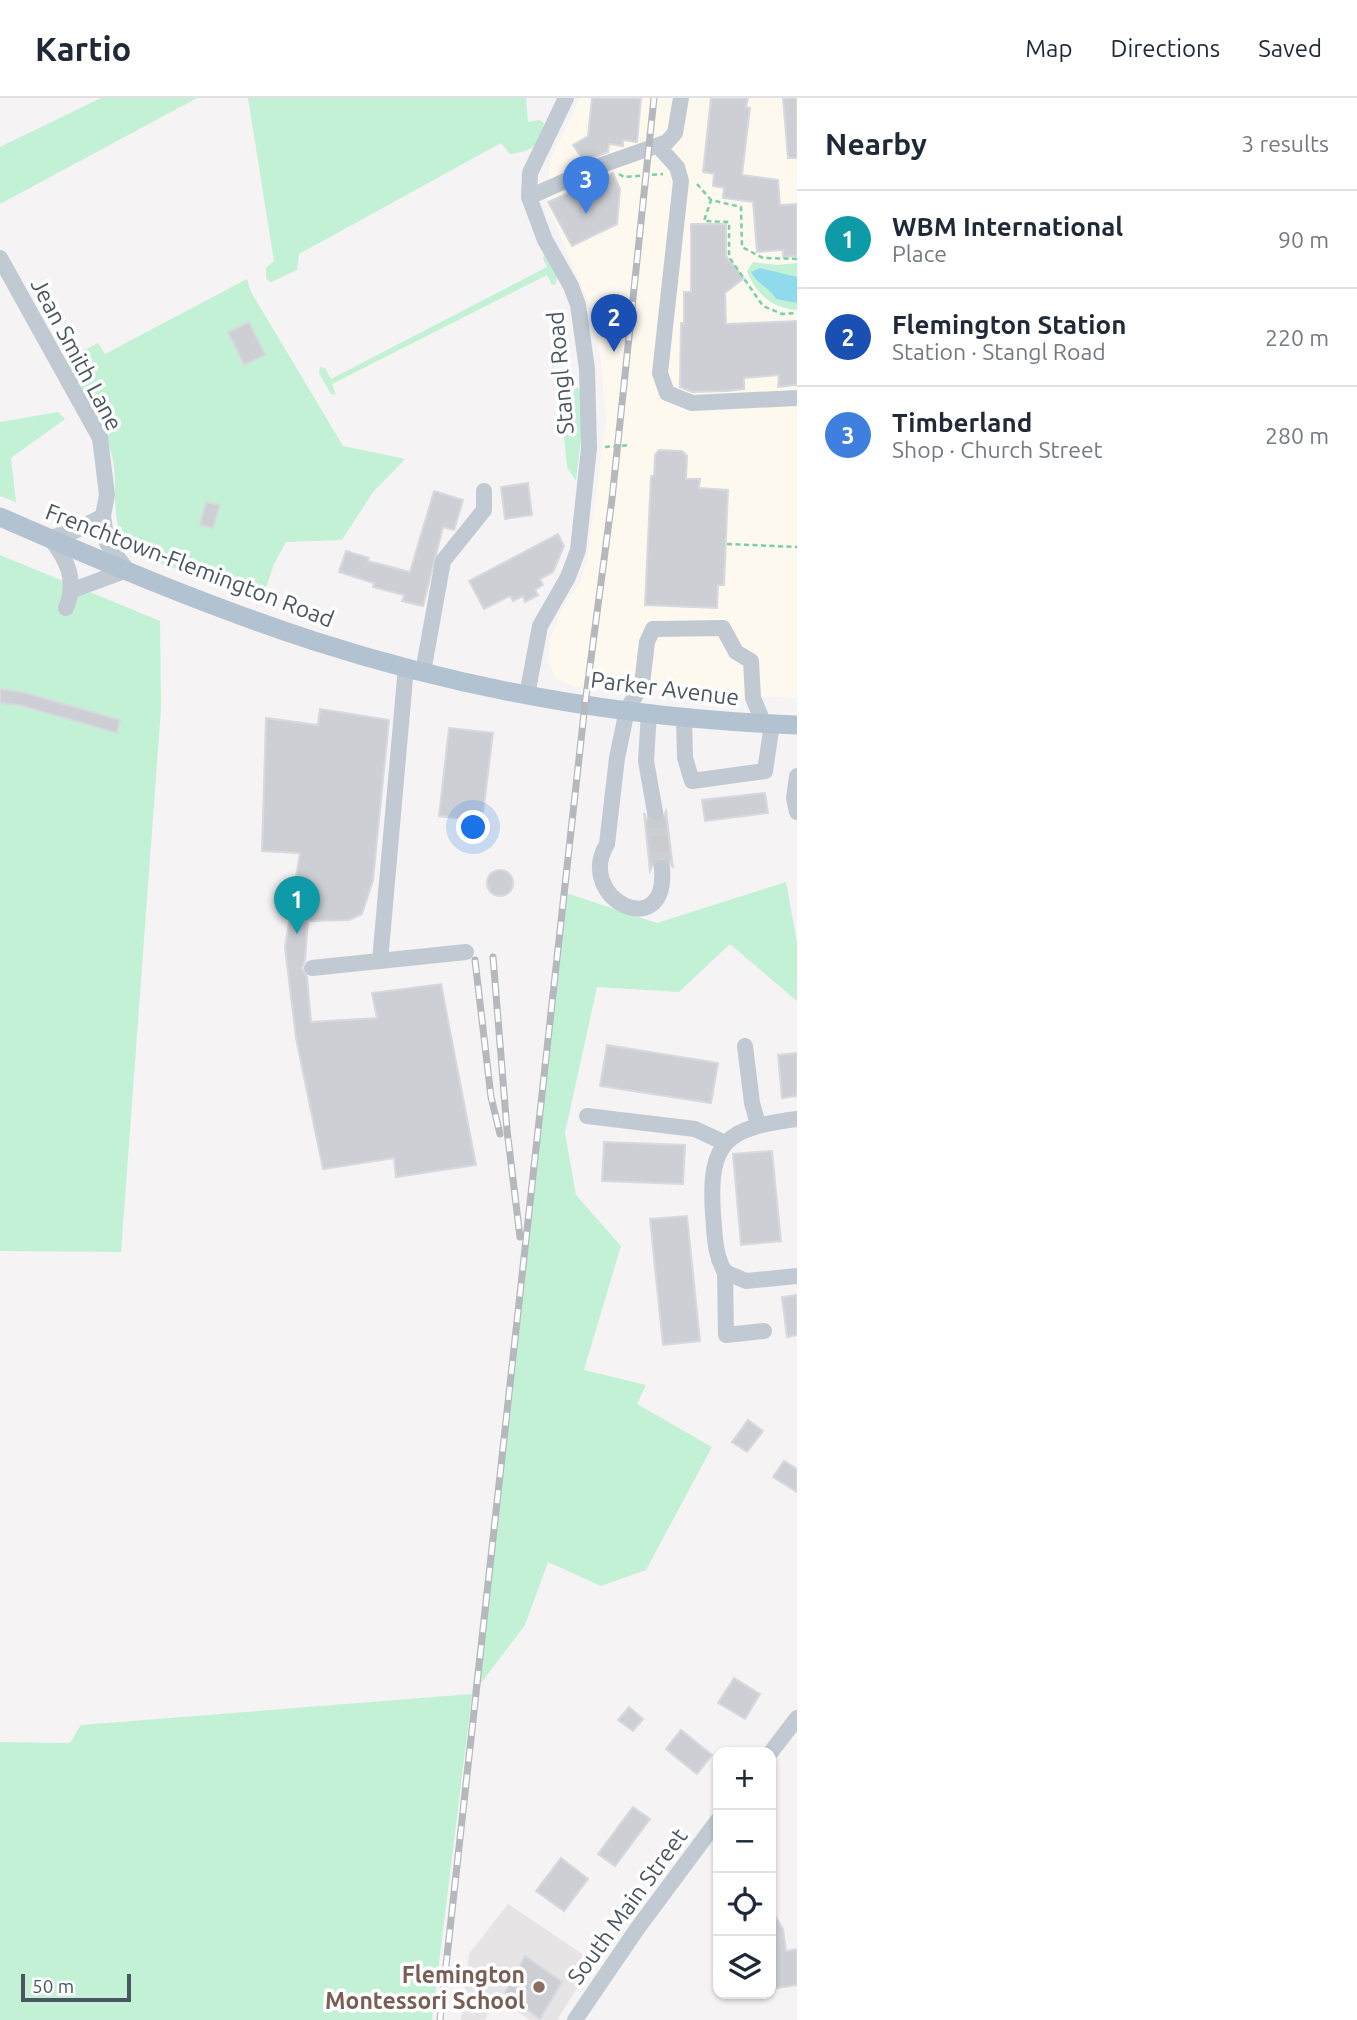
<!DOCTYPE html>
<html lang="en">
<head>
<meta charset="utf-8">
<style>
  :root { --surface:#fff; --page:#f2f2f3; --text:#1f2937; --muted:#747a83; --line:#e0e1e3; --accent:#1a73e8 }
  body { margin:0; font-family:Ubuntu,sans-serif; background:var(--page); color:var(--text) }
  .controls { position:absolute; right:21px; bottom:21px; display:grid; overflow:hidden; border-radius:14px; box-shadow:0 2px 5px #0004 }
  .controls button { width:63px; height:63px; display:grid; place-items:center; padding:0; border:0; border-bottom:2px solid var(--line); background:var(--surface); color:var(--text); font:35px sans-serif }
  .scale { position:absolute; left:21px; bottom:18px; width:110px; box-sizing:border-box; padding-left:7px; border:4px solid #4a5661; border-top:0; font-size:19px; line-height:24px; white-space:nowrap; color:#4a5661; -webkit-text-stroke:5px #fff; paint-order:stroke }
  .you { position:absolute; left:474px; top:730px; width:24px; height:24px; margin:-18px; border:5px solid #fff; border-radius:50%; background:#1a73e8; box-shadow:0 0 0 10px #1a73e833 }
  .badge { display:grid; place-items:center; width:46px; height:46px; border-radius:50%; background:var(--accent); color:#fff; font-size:23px; font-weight:700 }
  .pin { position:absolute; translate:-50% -58px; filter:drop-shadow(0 2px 4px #0008) }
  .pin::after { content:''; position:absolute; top:37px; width:24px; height:21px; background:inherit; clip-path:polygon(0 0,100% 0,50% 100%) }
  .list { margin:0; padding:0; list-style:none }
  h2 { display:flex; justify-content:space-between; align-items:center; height:91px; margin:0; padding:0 28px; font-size:30px }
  h2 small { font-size:23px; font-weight:400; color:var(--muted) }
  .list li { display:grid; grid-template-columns:46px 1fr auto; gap:21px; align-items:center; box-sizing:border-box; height:98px; padding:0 28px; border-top:2px solid var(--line) }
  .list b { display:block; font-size:26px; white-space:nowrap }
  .list p { margin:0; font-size:23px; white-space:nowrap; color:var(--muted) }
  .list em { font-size:23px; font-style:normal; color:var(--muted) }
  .icon { flex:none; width:38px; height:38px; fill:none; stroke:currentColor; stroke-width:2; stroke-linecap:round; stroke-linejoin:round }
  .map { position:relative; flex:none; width:797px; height:1922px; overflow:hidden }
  header { display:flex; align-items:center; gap:42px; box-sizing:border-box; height:98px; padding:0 35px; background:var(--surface); border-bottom:2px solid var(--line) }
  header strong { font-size:33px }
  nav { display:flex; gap:38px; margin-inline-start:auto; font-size:24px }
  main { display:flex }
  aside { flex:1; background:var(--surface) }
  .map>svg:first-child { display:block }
  .commercial { fill:#fdf9ef }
  .education { fill:#e6e4e5 }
  .green { fill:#c3f1d5 }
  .water { fill:#90daee }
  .building { fill:#cdcfd5; stroke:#d7d9de; stroke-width:2 }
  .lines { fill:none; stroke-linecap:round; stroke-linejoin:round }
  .minor-tunnel { stroke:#caccce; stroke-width:16; stroke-dasharray:16 8; stroke-linecap:butt }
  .path { stroke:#7ad0a6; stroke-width:2.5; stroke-dasharray:5 3.5; stroke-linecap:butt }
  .minor { stroke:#c1cad2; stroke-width:16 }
  .major { stroke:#b3c2d1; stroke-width:19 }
  .rail-casing { stroke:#b5b8bd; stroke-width:7 }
  .rail { stroke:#fff; stroke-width:4.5; stroke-dasharray:13; stroke-linecap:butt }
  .education-dot { fill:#8d6e63; stroke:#fff; stroke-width:2.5 }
  .labels { text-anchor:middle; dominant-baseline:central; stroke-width:7; stroke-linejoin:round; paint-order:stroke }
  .street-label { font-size:23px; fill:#4a5661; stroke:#fff }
  .education-label { font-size:23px; font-weight:bold; fill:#785e54; stroke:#fff; text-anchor:end }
</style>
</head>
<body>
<header>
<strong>Kartio</strong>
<nav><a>Map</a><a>Directions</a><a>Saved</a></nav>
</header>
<main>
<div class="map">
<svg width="797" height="1922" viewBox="0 0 797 1922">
  <rect width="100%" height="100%" fill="#f5f3f3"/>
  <path class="commercial" d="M580,0H797V600L580,590L556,581L548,562L550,542L563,508L580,485L587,464L606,322L597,225L546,104L550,62Z"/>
  <path class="education" d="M508,1806L594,1864L557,1922H530L495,1898L485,1922H461L469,1856Z"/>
  <g class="green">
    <path d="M101,0H197L0,106V49Z"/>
    <path d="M248,0H526L528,24L539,22L544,25C538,49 533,53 510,56L501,45L299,156L297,172L271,184L266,181V170L274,163Z"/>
    <path d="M545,156L557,177L556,186L552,187L547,177L332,286L336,297L331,296L319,275L320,269L325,270L331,281L547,169L543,160Z"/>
    <path d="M753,164L777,167L797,165V212C773,210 756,197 747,173Z"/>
    <path d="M247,181L251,194L343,348L405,361L373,394L342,442L286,444L274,466L261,504L135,455C105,434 121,386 111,354C102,323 82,294 67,266L69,260L98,245L105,256Z"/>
    <path d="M568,287L575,288L581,293L583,324L576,383L567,369L561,309V299Z"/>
    <path d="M58,314L65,321L11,360L16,404L0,398V324Z"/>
    <path d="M0,457L160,523L161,611L121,1154L0,1153Z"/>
    <path d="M786,784L797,844V903L730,846L679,894L597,889L565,1035L576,1097L621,1148L584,1272L646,1287L637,1306L712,1349L646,1472L601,1488L548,1464L525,1527L472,1597L432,1922H0V1644L70,1645L81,1627L472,1596L563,794L657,825Z"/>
  </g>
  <path class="water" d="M760,170L797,179V205L776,201C769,189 758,187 751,174Z"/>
  <g class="building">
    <path d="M592,0H641L637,44L623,42V48L609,46L608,54L584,63L573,47L588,38Z"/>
    <path d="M711,0H748L746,9L750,10L742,77L778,82L780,107L797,106V158L783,159V152L757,154L753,104L723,100L724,90L713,88L714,76L703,74Z"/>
    <path d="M783,0H797V60H788Z"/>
    <path d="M613,75L620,91L617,126L572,148L548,104Z"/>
    <path d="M691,126H726V158L744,180L725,195L726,226L797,223V287L778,289L779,277L744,280V291L727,293L692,294L680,289L681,225H684V194H691Z"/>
    <path d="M249,224L265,257L244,267L228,234Z"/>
    <path d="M659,352L682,353L687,358L686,381H700L699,390L728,392L724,487H718L717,510L645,507L651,378H654L655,357Z"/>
    <path d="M528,385L532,417L505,421L501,389Z"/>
    <path d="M434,393L463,402L454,432L443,429L423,508L402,503L404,497L373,489L374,485L339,474L346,453L369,460L368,463L410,474Z"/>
    <path d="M206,404L220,407L213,430L200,427Z"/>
    <path d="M558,436L564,448L553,474L540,481L543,487L535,492L538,497L525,504L523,498L513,503L510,498L484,511L469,483Z"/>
    <path d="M0,591L22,594L120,622L117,635L19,607L0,605Z"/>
    <path d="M320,611L389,622L373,782L362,816L349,822L308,823L305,862L302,870L307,879L311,924L377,920L372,895L441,886L476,1067L396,1079L394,1060L323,1071L296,940L285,849L300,755L262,753L266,620L318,627Z"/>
    <path d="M449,630L493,635L482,723L439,718Z"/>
    <path d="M765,695L768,715L705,723L702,702Z"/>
    <path d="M666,713L673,770L669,763L662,761L654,764L650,773L644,715L647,721L656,724L662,722Z"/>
    <circle cx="500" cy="785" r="13"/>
    <path d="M607,947L718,965L711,1005L600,988Z"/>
    <path d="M797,955V998L782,1000L778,957Z"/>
    <path d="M604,1044L685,1047L683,1086L602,1083Z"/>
    <path d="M772,1053L781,1143L741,1147L733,1056Z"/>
    <path d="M687,1118L700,1243L663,1247L650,1121Z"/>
    <path d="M797,1197V1237L787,1239L782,1199Z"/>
    <path d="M748,1322L763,1333L747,1354L732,1344Z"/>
    <path d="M784,1363L797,1371V1394L773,1379Z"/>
    <path d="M734,1580L760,1596L745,1621L718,1605Z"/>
    <path d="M629,1609L643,1621L633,1633L618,1622Z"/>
    <path d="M681,1632L712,1657L697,1676L666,1651Z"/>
    <path d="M633,1709L650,1721L615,1768L598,1756Z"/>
    <path d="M561,1760L588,1781L564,1813L536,1793Z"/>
    <path d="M771,1811L783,1831L786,1853L797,1851V1887L771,1891Z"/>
    <path d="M525,1858L562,1884L540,1921L505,1895Z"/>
  </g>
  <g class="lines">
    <path class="minor-tunnel" d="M655,714L662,771"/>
    <g class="path">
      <path d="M619,76L624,79L663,76"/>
      <path d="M697,86L711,102"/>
      <path d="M797,161L763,160L742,149L741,109L711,102L704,123L729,124V159L763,208L782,216L797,215"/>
      <path d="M605,349L630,347"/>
      <path d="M727,446L797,449"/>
    </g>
    <g class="minor">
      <path d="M658,48L677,69L681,83L660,275L667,295L692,305L797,300"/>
      <path d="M529,99L599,68L667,44L675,35L681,0"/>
      <path d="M0,160L100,340L107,397L103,418L107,445L127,472L73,492"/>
      <path d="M66,510C77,482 68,463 50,440L75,433L103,418"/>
      <path d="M423,574L443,463L484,412V393"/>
      <path d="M527,597L540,528L568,479L578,452L589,350L587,271L578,207L571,188L545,142L529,99L530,75L566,0"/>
      <path d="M649,614L646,663L655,714"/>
      <path d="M684,619L685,660L692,683L765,673L772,626"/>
      <path d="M797,678L794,700L797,714"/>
      <path d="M662,771C668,846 574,801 607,746L617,660L627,612L642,586L647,544L653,531L723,530L736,554L751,563L753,600L764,626"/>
      <path d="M380,863L406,569"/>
      <path d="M312,870L466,854"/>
      <path d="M745,948L752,1005L758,1026"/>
      <path d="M587,1018L695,1031L725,1045"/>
      <path d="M797,1021C727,1030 708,1042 713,1116C715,1137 714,1156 725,1174L746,1183L797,1178"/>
      <path d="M725,1174L726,1237L764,1233"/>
      <path d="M771,1654L797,1620"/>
      <path d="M575,1922L637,1831L718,1722"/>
    </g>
    <path class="major" d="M0,419C103,464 207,508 314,543C469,593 634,621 797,627"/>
    <g class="rail-casing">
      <g id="rail">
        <path d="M493,859L507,1032L520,1139"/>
        <path d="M475,862L491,999L500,1036"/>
        <path d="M440,1922L585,606L612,401L654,0"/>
      </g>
    </g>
    <use href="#rail" class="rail"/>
  </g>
  <circle class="education-dot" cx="539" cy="1889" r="7"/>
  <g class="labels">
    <g class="street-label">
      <text transform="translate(77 256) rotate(62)">Jean Smith Lane</text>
      <text transform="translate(560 275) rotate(-95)">Stangl Road</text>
      <text transform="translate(190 467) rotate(21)">Frenchtown-Flemington Road</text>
      <text transform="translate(665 590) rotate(7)">Parker Avenue</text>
      <text transform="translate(627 1808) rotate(-54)">South Main Street</text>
    </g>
    <g class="education-label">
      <text x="525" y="1876">Flemington<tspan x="525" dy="26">Montessori School</tspan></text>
    </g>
  </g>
</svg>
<div class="controls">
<button>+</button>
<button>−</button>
<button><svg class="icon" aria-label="locate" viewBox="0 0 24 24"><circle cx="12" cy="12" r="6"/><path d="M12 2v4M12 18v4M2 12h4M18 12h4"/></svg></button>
<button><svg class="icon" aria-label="layers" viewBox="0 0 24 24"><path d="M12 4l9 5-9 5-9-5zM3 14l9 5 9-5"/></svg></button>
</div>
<div class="scale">50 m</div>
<div class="you"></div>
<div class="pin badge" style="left:297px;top:836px;background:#0f9aa8">1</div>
<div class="pin badge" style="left:614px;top:254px;background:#1a4fb4">2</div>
<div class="pin badge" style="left:586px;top:116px;background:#3f7fe0">3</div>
</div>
<aside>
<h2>Nearby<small>3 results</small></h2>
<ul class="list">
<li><span class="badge" style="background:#0f9aa8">1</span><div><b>WBM International</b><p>Place</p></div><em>90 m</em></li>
<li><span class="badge" style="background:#1a4fb4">2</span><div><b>Flemington Station</b><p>Station · Stangl Road</p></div><em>220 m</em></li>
<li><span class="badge" style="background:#3f7fe0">3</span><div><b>Timberland</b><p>Shop · Church Street</p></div><em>280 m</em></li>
</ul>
</aside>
</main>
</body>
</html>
